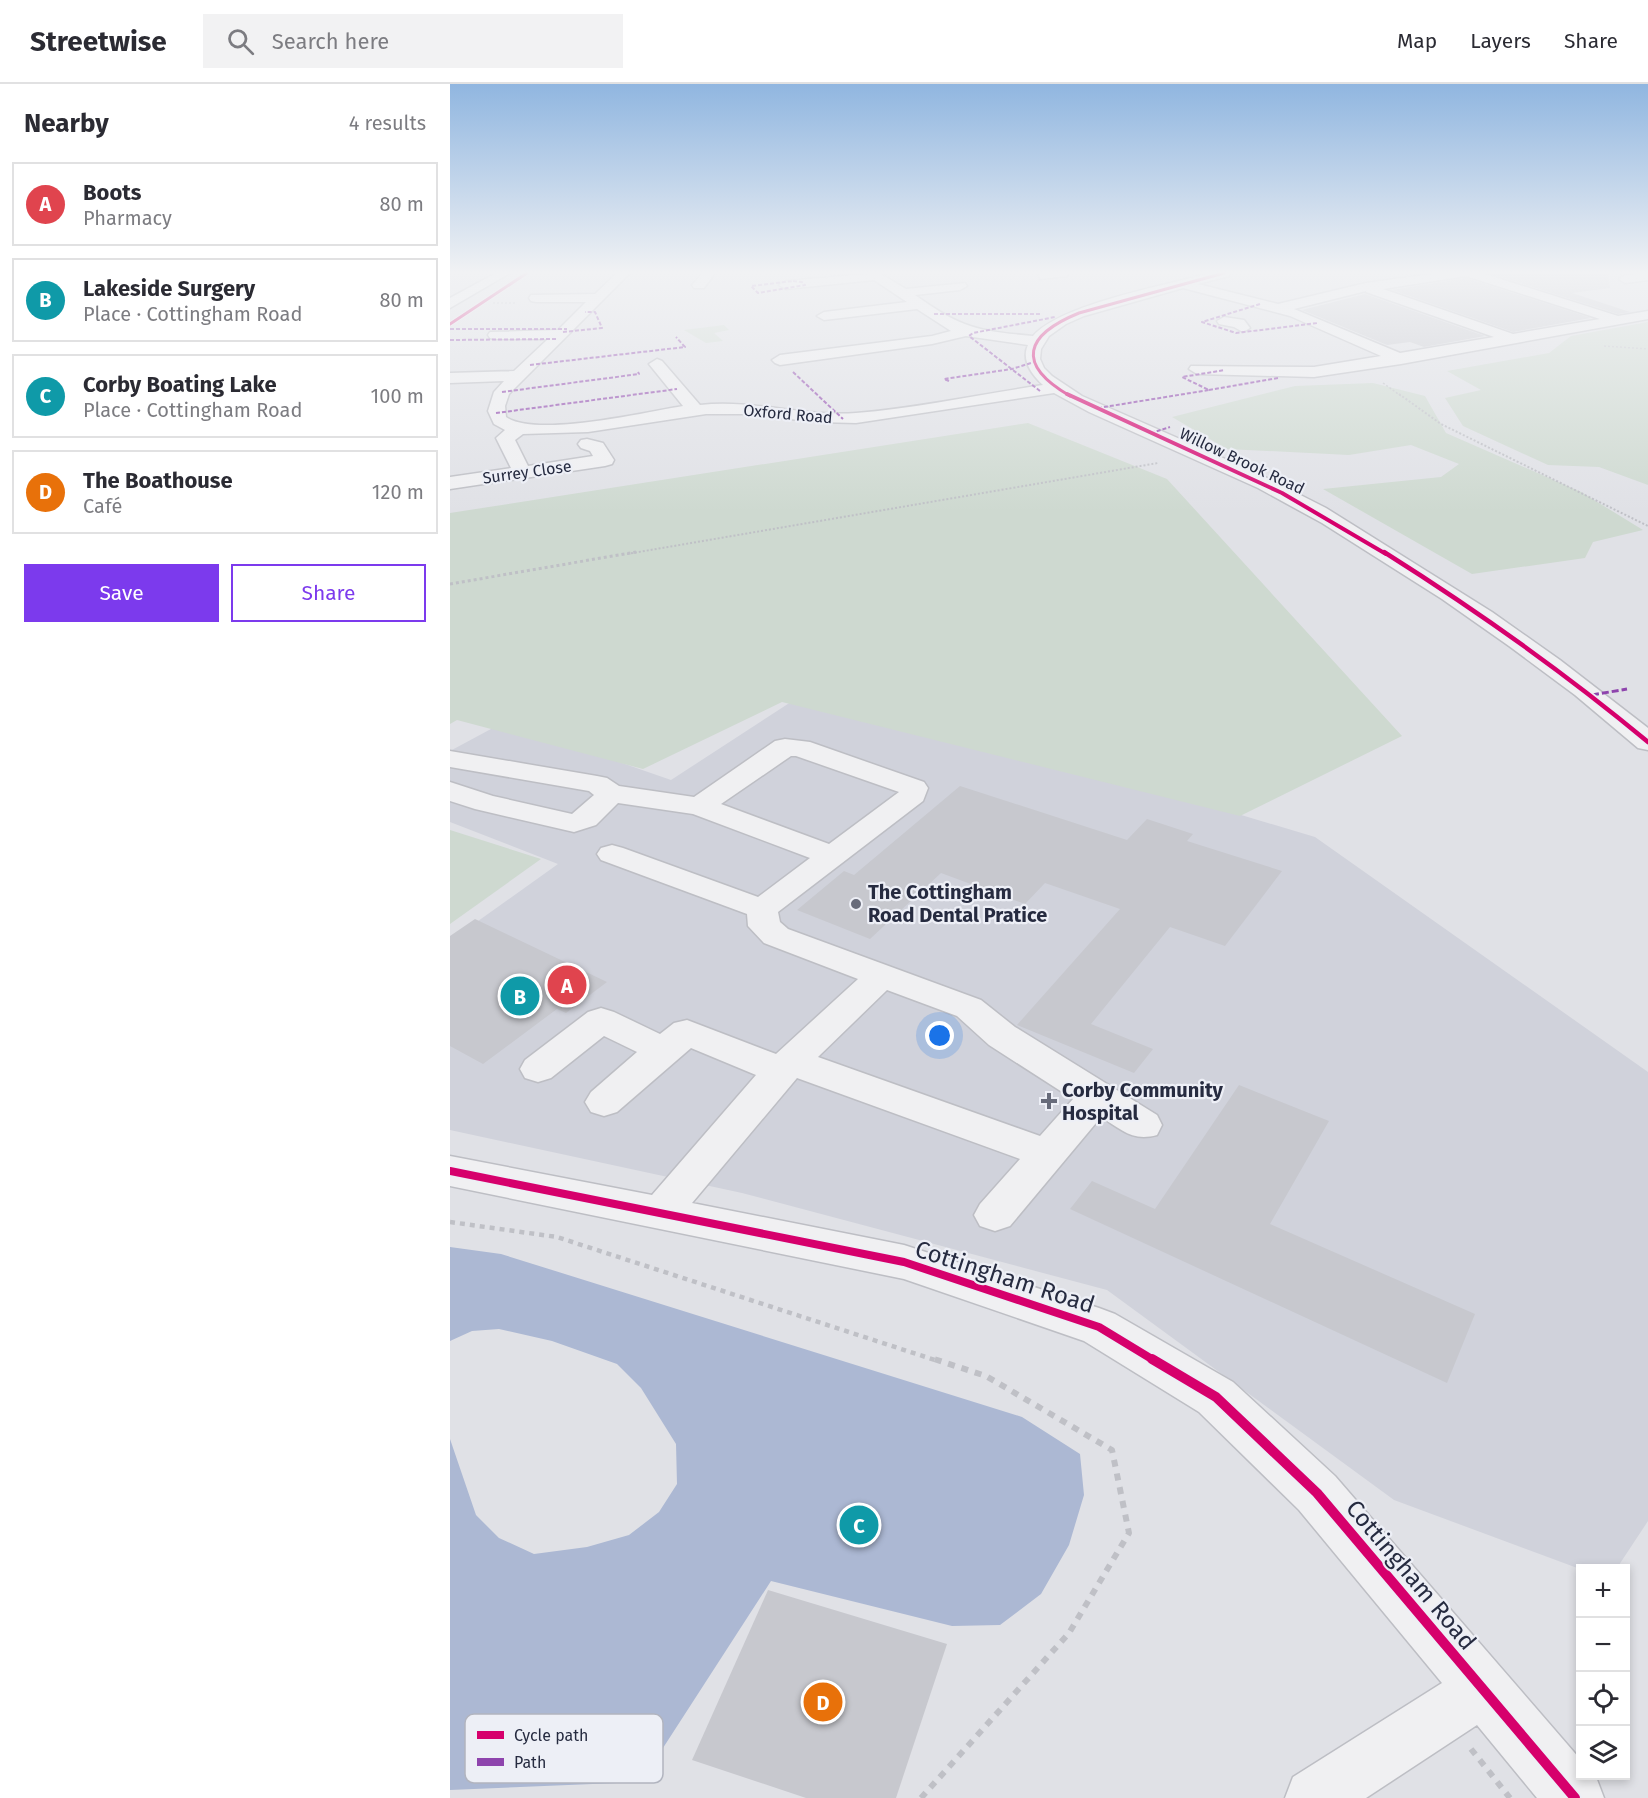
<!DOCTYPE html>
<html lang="en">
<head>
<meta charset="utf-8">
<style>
  :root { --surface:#fff; --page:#f2f2f3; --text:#2b2b33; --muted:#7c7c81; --line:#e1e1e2; --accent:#7c3aed }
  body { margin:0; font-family:"Fira Sans",sans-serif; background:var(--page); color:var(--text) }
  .controls { position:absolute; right:18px; bottom:18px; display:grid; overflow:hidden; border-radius:0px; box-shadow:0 3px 9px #0003 }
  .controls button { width:54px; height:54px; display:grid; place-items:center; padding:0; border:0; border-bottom:2px solid var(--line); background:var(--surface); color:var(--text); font:30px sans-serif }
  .you { position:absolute; left:490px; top:952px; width:21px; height:21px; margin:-15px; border:4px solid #fff; border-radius:50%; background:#1a73e8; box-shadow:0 0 0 9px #1a73e833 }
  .badge { display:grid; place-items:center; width:39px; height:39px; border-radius:50%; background:var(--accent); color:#fff; font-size:20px; font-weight:700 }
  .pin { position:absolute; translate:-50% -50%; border:3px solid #fff; box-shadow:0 2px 6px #0006 }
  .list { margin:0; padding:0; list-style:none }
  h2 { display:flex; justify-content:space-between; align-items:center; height:78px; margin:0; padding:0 24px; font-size:26px }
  h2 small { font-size:20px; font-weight:400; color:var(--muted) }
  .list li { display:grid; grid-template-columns:39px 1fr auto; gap:18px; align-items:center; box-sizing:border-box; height:84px; margin:0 12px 12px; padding:0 12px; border:2px solid var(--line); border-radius:0px }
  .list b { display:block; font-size:22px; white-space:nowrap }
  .list p { margin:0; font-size:20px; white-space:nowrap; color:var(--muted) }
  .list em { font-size:20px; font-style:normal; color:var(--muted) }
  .actions { display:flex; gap:12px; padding:18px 24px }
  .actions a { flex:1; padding:14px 0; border:2px solid var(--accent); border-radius:0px; text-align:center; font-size:21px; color:var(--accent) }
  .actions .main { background:var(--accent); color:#fff }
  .icon { flex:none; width:33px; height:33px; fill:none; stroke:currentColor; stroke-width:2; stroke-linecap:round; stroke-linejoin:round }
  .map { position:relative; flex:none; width:1198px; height:1714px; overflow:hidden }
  header { display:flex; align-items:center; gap:36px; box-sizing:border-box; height:84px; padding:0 30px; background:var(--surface); border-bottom:2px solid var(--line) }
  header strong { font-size:28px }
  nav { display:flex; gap:33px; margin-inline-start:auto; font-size:21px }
  .search { width:420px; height:54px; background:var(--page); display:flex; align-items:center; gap:15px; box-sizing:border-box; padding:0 21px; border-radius:0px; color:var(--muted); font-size:22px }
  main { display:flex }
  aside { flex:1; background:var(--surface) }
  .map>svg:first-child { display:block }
  .built { fill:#d0d2db }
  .green { fill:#ced9d0 }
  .water { fill:#acb8d3 }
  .building { fill:#c7c8ce }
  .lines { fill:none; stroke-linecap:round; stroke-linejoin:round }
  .minor-casing { stroke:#bdbec4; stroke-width:3 }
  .highway-casing { stroke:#b2b4bb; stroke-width:3 }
  .path-far4 { stroke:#bfc0c6; stroke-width:1.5; stroke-dasharray:2 2; stroke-linecap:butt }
  .path-far3 { stroke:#bfc0c6; stroke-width:2; stroke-dasharray:2 2; stroke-linecap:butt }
  .path-far2 { stroke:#bfc0c6; stroke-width:3; stroke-dasharray:3 3; stroke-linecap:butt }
  .path-far1 { stroke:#bfc0c6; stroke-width:4.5; stroke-dasharray:5 5; stroke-linecap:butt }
  .path { stroke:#bfc0c6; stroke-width:6; stroke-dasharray:7 7; stroke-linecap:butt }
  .minor { fill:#f0f0f2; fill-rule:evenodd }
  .highway { fill:#f4f5f6; fill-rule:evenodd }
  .quiet-far1 { stroke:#8e44ad; stroke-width:2; stroke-dasharray:4 2; stroke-linecap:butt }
  .quiet { stroke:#8e44ad; stroke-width:3; stroke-dasharray:7 3; stroke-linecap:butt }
  .cycleway-far4-casing { stroke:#edeff6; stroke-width:4.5 }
  .cycleway-far3-casing { stroke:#edeff6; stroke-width:6 }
  .cycleway-far2-casing { stroke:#edeff6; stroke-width:8 }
  .cycleway-far1-casing { stroke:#edeff6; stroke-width:11 }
  .cycleway-casing { stroke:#edeff6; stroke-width:14 }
  .cycleway-far4 { stroke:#d6006c; stroke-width:3 }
  .cycleway-far3 { stroke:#d6006c; stroke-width:4 }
  .cycleway-far2 { stroke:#d6006c; stroke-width:4.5 }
  .cycleway-far1 { stroke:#d6006c; stroke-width:8 }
  .cycleway { stroke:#d6006c; stroke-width:10 }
  .poi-dot { fill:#676b7a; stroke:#edeff6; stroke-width:2 }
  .labels { text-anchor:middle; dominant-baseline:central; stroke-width:4.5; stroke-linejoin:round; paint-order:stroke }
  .far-street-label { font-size:16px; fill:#262b40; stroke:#edeff6 }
  .poi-label { font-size:20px; font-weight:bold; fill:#262b40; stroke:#edeff6; text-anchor:start }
  .near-street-label { font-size:24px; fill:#262b40; stroke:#edeff6 }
  .key { fill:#edeff6; stroke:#b1b4bf; stroke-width:1.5 }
  .key-label { font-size:16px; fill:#262b40 }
</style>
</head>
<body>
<header>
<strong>Streetwise</strong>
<div class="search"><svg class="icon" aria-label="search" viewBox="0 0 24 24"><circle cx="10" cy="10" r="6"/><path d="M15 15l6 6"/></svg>Search here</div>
<nav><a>Map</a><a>Layers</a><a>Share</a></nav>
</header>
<main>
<aside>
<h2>Nearby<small>4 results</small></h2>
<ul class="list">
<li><span class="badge" style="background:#e0444e">A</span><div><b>Boots</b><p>Pharmacy</p></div><em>80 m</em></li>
<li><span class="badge" style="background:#0f9aa8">B</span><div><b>Lakeside Surgery</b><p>Place · Cottingham Road</p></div><em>80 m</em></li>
<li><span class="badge" style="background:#0f9aa8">C</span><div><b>Corby Boating Lake</b><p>Place · Cottingham Road</p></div><em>100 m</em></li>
<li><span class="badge" style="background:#e8710a">D</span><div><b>The Boathouse</b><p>Café</p></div><em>120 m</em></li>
</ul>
<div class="actions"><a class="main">Save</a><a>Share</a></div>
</aside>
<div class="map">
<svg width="1198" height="1714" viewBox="0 0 1198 1714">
  <rect width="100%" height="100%" fill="#e0e1e6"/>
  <path class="built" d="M364,603L865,753L1198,988V1437L1167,1484L1130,1485L944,1416L657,1206L292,1109L0,1046V857L108,780L0,738V667L54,638L221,696Z"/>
  <g class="green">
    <path d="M1198,238V401L1149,383L1098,381L1013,342L995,314L1031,306L997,287L1099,269L1121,252Z"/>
    <path d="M274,241L279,246L264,249L273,257L256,259L234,246Z"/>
    <path d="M923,299L975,312L996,349L1131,408L1193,446L1143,458L1135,474L1022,490L873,405L991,393L1009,380L961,361L899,371L777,365L722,333L845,302Z"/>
    <path d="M578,339L717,395L952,652L790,732L332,618L193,685L7,636L0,640V429Z"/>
    <path d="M0,746L91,775L0,840Z"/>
  </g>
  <path class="water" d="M0,1163L51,1170L572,1333L630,1370L634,1411L619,1461L591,1510L550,1541L502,1542L321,1497L191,1698L0,1706V1355L26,1431L49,1454L84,1470L137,1463L179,1451L209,1428L227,1400L226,1360L191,1304L167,1280L102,1257L49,1245L22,1247L0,1257Z"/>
  <g class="building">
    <path d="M1052,189H1158L1160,204L1122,209L1180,228L1168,230L1042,190Z"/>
    <path d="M1016,194L1141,234L1063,248L942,206Z"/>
    <path d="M915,210L1035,252L974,263L960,258L937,261L852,226Z"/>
    <path d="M510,702L677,756L697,735L743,750L737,757L832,787L775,862L720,843L641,940L703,965L684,989L567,941L670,825L595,799L575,820L491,789L420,855L347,826L394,787L404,791Z"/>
    <path d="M25,835L157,898L116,929L107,925L33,980L0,962V852Z"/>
    <path d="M789,1001L879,1037L820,1140L1025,1230L997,1299L620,1125L642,1097L705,1125Z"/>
    <path d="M318,1506L497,1560L446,1714H356L242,1676Z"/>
  </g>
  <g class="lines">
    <g class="minor-casing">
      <g id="minor">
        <path d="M167,189H180L59,310L55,322L56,333C86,354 196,328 233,322L199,280L207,275L212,277L250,321C302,315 354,333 406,329C467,324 532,310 593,301C582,291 571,276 578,261L516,252L482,260L330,281L325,279L322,276L330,271L482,252L501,247L467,225L374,236L367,232L374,228L457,218L424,196L336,205L329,201L336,197L429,189L456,205L515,199L517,202L510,206L465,211C511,244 527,247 583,252C611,220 717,201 761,189H780L779,192L748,200L828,220L916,199L989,189H1032L1168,232L1198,227V235L951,280L864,293L747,290L739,285L741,282L864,283L931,272L840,232L733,204L634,232L616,240L599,252L591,265L590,275L594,284L602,292L632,312L805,388L876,424L1042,528L1110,576L1198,644V666L1188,664L1125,611L1059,562L992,515L872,439L808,404L639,328L604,309L406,339L368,338L294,330H256L138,348L73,350L65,356L78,382L143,372L140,367L131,364L128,360L131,356L137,355L153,359L164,376L162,380L155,382L0,405V393L61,384L46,354L55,346L44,340L38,327L44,308L54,297L0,299V289L64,287L98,255H45L40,254L38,251L40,248L108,246L136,218H86L81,217L79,214L81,211L145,210ZM1016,192L1150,235L1063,250L933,205ZM916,207V208L1044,253L950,269L844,225Z"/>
        <path d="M253,189H265L254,204H244L242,201Z"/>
        <path d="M590,189H618L617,192L590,195L589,192Z"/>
        <path d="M1198,189V196L1175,199L1169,195L1175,191Z"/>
        <path d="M774,233L794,236L800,244L793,248L784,243L769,240L767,237Z"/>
        <path d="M335,655L360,658L474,698L478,704L473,717L328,828L330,838L338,845L531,916L565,943L707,1031L712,1041L707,1051C682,1058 671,1045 651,1033L560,1142L545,1147L530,1142L524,1131L530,1120L570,1075L347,994L242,1119L454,1161L649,1224L665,1230L783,1298L885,1392L1130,1675V1692L1146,1693L1154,1714H1087L1027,1641L916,1714H835L843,1693L992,1599L849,1426L749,1328L634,1257L454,1195L0,1102V1072L202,1111L306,991L241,964L167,1028L154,1032L141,1028L135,1018L141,1008L187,968L154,952L101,994L88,998L75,994L70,985L75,976L138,928L151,924L164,928L210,950L224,939L237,936L326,970L408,895L314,859L298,842L297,830L151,776L147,770L151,764L162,761L173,764L308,813L360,774L243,730L168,719L146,741L124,748L25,725L0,717V698L43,712L122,730L144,711L139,707L0,683V667L147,692L157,694L169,702L244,713L325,657ZM341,672H346L449,708L379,760L271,720ZM437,906L507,932L539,961L623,1015L590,1052L368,973Z"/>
      </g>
    </g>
    <g class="highway-casing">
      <path id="highway" d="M46,189H60L0,224V214Z"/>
    </g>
    <g class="path-far4">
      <path d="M43,219H66"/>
      <path d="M1154,262L1198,265"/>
      <path d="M933,299L951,312"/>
    </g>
    <g class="path-far3">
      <path d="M949,310L991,340L1198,442"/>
      <path d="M177,470L708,379"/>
    </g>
    <path class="path-far2" d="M0,500L186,468"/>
    <path class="path-far1" d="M0,1138L107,1153L488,1277"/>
    <g class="path">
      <path d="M1021,1665L1060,1714"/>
      <path d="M471,1714L619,1549L679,1449L662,1366L536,1292L484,1275"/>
    </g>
    <use href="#minor" class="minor"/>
    <use href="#highway" class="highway"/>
    <g class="quiet-far1">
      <path d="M343,197L352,198L355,201L308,209L301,202Z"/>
      <path d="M810,220L752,238L786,249L868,239"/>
      <path d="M484,230H592"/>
      <path d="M0,245H117"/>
      <path d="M113,248L152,244L145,228H135"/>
      <path d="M0,256L106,255"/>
      <path d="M80,281L235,263L226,253"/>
      <path d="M343,288L393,335"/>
      <path d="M499,297L494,295L562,285L584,278"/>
      <path d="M759,306L828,294"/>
      <path d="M590,307L519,252L523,249L605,233"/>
      <path d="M52,308L189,290L188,288"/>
      <path d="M648,324L759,306L732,293L775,286"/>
      <path d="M46,329L227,305"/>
      <path d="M701,349L720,343"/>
    </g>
    <path class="quiet" d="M1142,611L1177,605"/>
    <g class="cycleway-far4-casing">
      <g id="cycleway-far4">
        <path d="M0,240L77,189"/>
        <path d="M620,312C565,280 575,251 629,229L774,189"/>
      </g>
    </g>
    <g class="cycleway-far3-casing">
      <path id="cycleway-far3" d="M617,310L832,409L936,470"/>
    </g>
    <g class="cycleway-far2-casing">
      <path id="cycleway-far2" d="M934,468C1026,526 1114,588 1198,658"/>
    </g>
    <g class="cycleway-far1-casing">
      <path id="cycleway-far1" d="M0,1087L454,1178L649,1243L705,1277"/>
    </g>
    <g class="cycleway-casing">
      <path id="cycleway" d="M702,1275L766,1313L867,1409L1125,1714"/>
    </g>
    <use href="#cycleway-far4" class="cycleway-far4"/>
    <use href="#cycleway-far3" class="cycleway-far3"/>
    <use href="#cycleway-far2" class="cycleway-far2"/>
    <use href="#cycleway-far1" class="cycleway-far1"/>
    <use href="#cycleway" class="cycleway"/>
  </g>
  <linearGradient id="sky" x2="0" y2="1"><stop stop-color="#90b6e0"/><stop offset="0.44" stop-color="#f1f2f4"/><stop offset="1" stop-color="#f1f2f4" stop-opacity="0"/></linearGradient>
  <rect width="1198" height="428" fill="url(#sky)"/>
  <g class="poi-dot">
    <circle cx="406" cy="820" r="6"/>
    <path d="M596 1008h6v6h6v6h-6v6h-6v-6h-6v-6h6z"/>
  </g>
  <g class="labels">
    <g class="far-street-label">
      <text transform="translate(338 330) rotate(5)">Oxford Road</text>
      <text transform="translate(792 377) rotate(25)">Willow Brook Road</text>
      <text transform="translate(77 388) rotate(-8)">Surrey Close</text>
    </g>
    <g class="poi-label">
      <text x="418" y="808">The Cottingham<tspan x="418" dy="23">Road Dental Pratice</tspan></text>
      <text x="612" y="1006">Corby Community<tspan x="612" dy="23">Hospital</tspan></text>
    </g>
    <g class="near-street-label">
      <text transform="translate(555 1193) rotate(18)">Cottingham Road</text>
      <text transform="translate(961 1491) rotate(50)">Cottingham Road</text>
    </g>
  </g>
  <rect x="15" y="1630" width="198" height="69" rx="9" class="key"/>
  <rect x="27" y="1647" width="27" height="8" fill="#d6006c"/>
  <rect x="27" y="1674" width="27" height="8" fill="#8e44ad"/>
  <g class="key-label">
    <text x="64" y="1657">Cycle path</text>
    <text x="64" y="1684">Path</text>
  </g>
</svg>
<div class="controls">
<button>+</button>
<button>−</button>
<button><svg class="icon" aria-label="locate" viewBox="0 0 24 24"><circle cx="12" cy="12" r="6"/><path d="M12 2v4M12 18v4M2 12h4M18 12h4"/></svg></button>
<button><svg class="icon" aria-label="layers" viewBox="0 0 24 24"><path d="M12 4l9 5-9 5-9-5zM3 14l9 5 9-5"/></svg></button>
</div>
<div class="you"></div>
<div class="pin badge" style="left:117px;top:901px;background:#e0444e">A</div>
<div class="pin badge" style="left:70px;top:912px;background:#0f9aa8">B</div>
<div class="pin badge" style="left:409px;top:1441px;background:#0f9aa8">C</div>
<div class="pin badge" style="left:373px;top:1618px;background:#e8710a">D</div>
</div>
</main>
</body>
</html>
